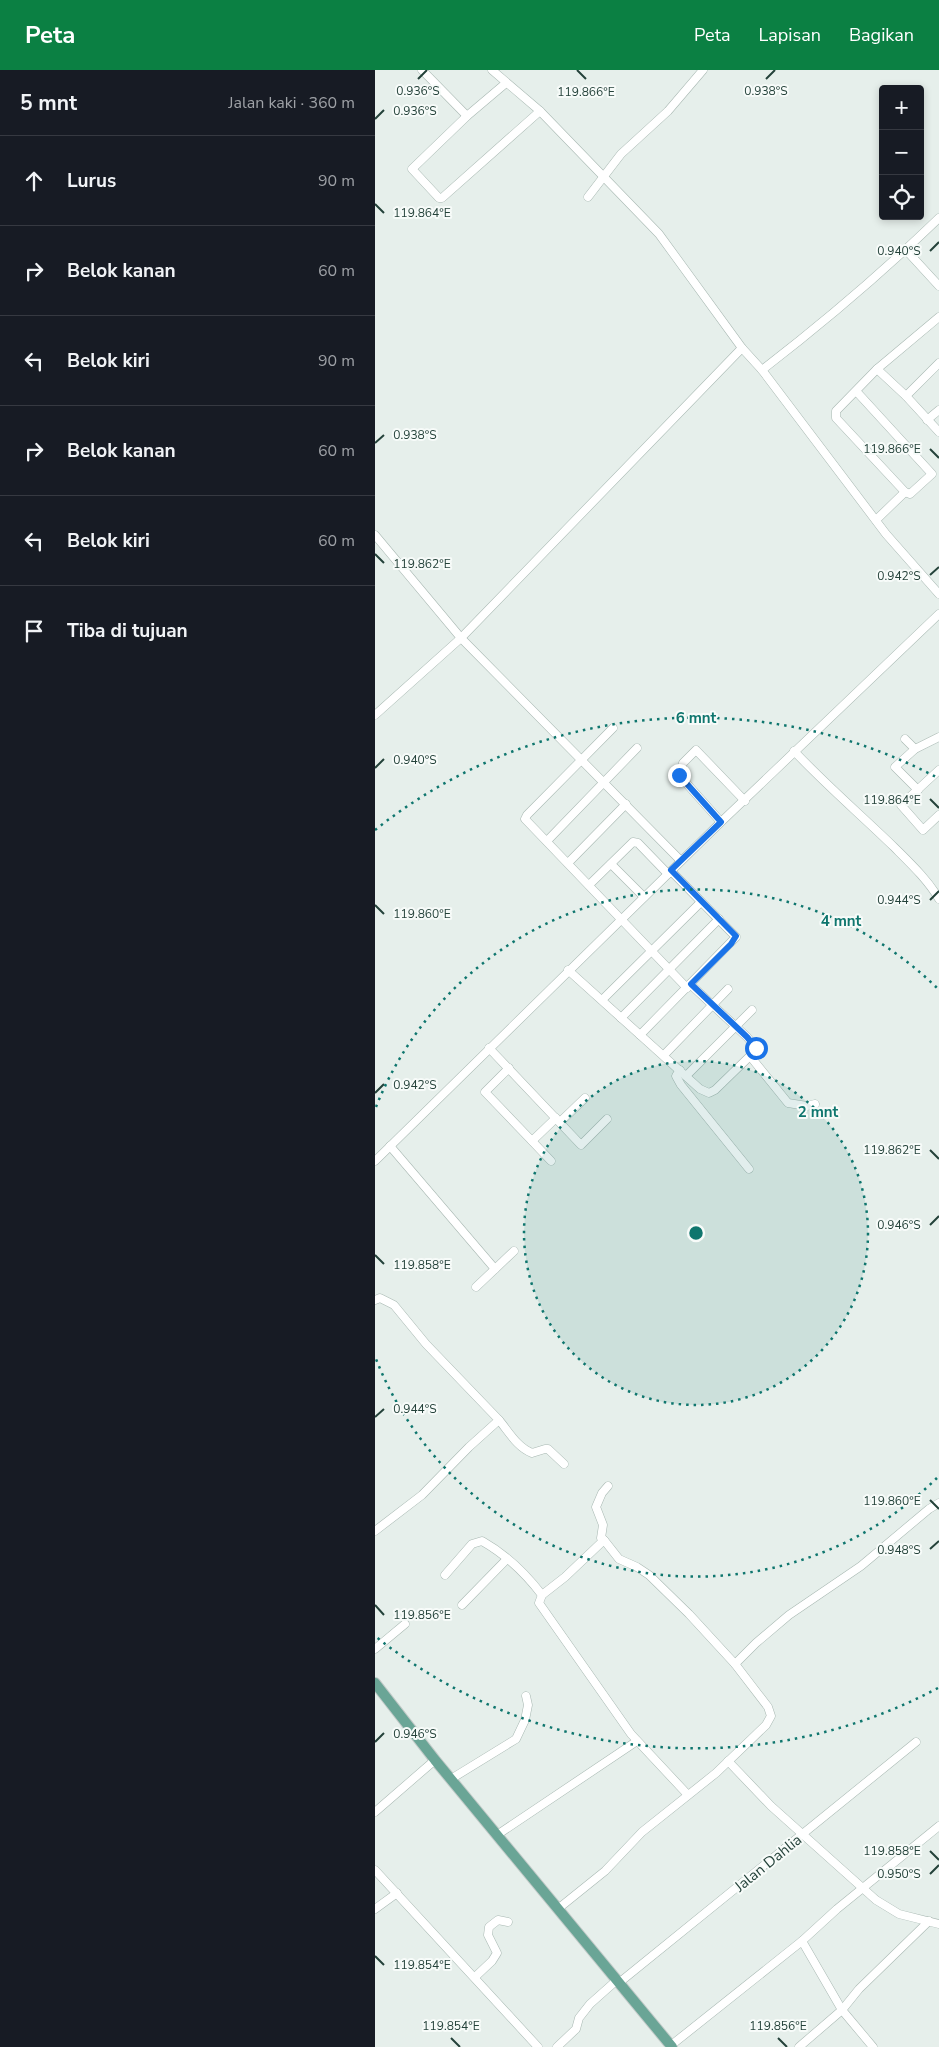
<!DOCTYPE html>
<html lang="id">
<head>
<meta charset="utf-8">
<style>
  :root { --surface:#171b24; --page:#242831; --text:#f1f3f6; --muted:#9ea1a6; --line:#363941; --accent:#0b8043 }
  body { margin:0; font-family:"Nunito Sans",sans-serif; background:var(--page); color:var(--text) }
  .controls { position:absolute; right:15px; top:15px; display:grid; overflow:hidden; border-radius:5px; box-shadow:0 2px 8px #0003 }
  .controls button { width:45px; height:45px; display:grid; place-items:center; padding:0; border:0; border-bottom:1px solid var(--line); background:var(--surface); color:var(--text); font:25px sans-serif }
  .stop { position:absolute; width:15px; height:15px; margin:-11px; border:4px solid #1a73e8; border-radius:50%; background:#fff }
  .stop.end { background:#1a73e8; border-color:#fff; box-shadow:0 1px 5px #0008 }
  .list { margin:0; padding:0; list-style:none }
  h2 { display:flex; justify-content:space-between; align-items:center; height:65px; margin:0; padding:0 20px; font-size:21px }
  h2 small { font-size:16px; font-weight:400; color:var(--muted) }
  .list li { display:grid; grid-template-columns:32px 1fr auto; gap:15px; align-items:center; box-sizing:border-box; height:90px; padding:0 20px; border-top:1px solid var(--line) }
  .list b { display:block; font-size:19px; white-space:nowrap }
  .list em { font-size:16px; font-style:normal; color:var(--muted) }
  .icon { flex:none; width:28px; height:28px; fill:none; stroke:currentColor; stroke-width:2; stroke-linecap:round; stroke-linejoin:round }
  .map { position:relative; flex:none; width:564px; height:1977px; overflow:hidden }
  header { display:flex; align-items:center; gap:30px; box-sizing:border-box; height:70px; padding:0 25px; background:var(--accent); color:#fff }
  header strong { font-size:24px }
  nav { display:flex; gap:28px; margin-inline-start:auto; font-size:18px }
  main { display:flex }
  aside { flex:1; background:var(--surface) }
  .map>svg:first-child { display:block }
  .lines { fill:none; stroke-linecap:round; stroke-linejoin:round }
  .minor-casing { stroke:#a8b8b2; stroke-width:9 }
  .major-casing { stroke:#c2cac8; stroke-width:12 }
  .minor { stroke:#fff; stroke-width:8 }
  .major { stroke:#6aa596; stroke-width:10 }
  .route { stroke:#1a73e8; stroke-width:6 }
  .ticks { fill:none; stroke:#24423a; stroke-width:2 }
  .ring { fill:none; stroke:#0f766e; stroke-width:2.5; stroke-dasharray:2.5 5 }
  .labels { text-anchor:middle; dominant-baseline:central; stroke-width:4; stroke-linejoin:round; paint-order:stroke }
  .street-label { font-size:15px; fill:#24423a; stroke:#f7fbf9 }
  .ticks-label { font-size:12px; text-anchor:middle; fill:#24423a; stroke:#f7fbf9; stroke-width:4; stroke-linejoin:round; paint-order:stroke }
  .centre { fill:#0f766e; stroke:#f7fbf9; stroke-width:2.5 }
  .ring-label { font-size:15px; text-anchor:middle; font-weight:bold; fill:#0f766e; stroke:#f7fbf9; stroke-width:4; stroke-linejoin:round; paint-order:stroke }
</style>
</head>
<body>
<header>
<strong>Peta</strong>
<nav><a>Peta</a><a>Lapisan</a><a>Bagikan</a></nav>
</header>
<main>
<aside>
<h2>5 mnt<small>Jalan kaki · 360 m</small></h2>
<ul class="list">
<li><svg class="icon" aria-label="ahead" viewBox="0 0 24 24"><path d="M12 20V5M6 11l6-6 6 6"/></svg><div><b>Lurus</b></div><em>90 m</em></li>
<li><svg class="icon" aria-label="right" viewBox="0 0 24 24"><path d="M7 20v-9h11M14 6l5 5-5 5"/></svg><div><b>Belok kanan</b></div><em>60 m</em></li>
<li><svg class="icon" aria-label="left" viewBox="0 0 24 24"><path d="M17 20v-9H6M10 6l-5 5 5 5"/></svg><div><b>Belok kiri</b></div><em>90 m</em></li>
<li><svg class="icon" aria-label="right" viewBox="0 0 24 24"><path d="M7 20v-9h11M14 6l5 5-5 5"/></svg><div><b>Belok kanan</b></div><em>60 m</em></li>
<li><svg class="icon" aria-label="left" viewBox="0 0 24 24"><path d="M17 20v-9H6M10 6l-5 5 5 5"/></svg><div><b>Belok kiri</b></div><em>60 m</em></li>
<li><svg class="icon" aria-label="arrive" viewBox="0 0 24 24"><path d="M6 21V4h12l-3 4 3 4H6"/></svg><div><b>Tiba di tujuan</b></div></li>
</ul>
</aside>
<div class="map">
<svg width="564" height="1977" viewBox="0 0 564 1977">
  <rect width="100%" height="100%" fill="#e6efeb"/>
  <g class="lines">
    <g class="minor-casing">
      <g id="minor">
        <path d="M47,0L92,46"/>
        <path d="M117,0L165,41L284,164L367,278"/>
        <path d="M131,13L92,46L37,99L64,128H67L165,41"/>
        <path d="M213,127L246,84L293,41L328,0"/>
        <path d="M564,148C508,202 448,253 387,300L511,464L564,524"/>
        <path d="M531,180L564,216"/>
        <path d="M564,247L502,299L531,326L564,293"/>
        <path d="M481,321L557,404L535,424L530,422L461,348V341L502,299"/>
        <path d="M531,326L564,362"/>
        <path d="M552,350L564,340"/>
        <path d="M501,450L530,422"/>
        <path d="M0,465L86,568L0,645"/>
        <path d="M238,658L152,745L150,749L312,918"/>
        <path d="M530,669L540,679"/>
        <path d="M419,681C451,715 486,745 519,777C535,793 553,810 564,829"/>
        <path d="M564,700L526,735L548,760L564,745"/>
        <path d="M543,720L520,697L540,679L564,667"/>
        <path d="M346,752L304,705L308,693L321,680L370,731"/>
        <path d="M172,771L262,678"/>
        <path d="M306,791L86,568L367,278L387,300"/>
        <path d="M193,793L251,734"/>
        <path d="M236,794L269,827"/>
        <path d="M214,815L258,772L263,773L293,804"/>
        <path d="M193,900L325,1019L334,1023L340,1020L375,986L381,978L372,967L315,914"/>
        <path d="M227,930L326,832"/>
        <path d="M246,948L344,849"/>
        <path d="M265,965L361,867L296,801"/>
        <path d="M114,978L206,1075L232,1049"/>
        <path d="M289,985L353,919"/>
        <path d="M375,986L413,1033L432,1036L440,1034"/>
        <path d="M134,998L110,1022L157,1071L181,1048"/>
        <path d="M305,1000L301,1006L306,1015L374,1099"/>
        <path d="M311,1006L377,940"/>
        <path d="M185,1052L210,1028"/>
        <path d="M157,1071L176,1091"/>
        <path d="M15,1076L120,1199L101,1217"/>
        <path d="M0,1091L346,752L564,544"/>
        <path d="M120,1199L139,1181"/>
        <path d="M0,1230L5,1228L19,1235L51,1274L124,1350L94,1377L47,1425L0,1461"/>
        <path d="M124,1350C134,1362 142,1377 157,1383L170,1379H173L189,1394"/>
        <path d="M229,1470L226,1468L228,1455L221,1437L227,1423L233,1416"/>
        <path d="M70,1505L97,1474L107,1471C130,1484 151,1504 167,1525"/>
        <path d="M87,1535L132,1489"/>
        <path d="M0,1579L30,1554"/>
        <path d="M360,1594L381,1573L414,1545L486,1496L554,1439L564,1433"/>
        <path d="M353,1691L396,1736L501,1830L524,1844L564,1854"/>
        <path d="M76,1709L141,1669L150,1650L153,1635L151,1626"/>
        <path d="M0,1742L60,1690"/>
        <path d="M122,1765L262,1671"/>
        <path d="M0,1800L163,1977"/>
        <path d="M184,1838L230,1801L267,1762L341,1703L391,1655L396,1646L393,1637L360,1594L314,1544L274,1505L262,1497L244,1489L229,1470L190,1507L167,1525L164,1533L256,1664L313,1725"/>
        <path d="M0,1839L22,1823"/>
        <path d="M427,1871L467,1940L498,1977"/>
        <path d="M100,1907L117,1891L122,1883L113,1865L114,1857L123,1850L133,1852"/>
        <path d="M245,1912L541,1672"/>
        <path d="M182,1977L201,1959L204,1948L215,1934L242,1910"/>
        <path d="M294,1977L427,1871L462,1839L564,1756"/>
        <path d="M424,1977L467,1940L484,1919L554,1851"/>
      </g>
    </g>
    <g class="major-casing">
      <path id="major" d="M0,1613L60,1690L297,1977"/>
    </g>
    <use href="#minor" class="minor"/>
    <use href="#major" class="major"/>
  </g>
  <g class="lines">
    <path class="route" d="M304,705L346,752L296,800L361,866L356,874L316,914L372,967L381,978"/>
  </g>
  <path class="ticks" d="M202,0L211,9M43,9L52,0M391,9L400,0M0,49L9,40M0,134L9,143M555,181L564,172M0,373L9,365M555,379L564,388M0,484L9,493M555,505L564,497M0,698L9,689M555,729L564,738M555,830L564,821M0,835L9,844M0,1023L9,1014M555,1080L564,1089M555,1155L564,1146M0,1185L9,1194M0,1347L9,1339M555,1430L564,1439M555,1479L564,1471M0,1535L9,1545M0,1672L9,1663M555,1781L564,1790M555,1804L564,1795M0,1886L9,1895M76,1968L85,1977M403,1968L412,1977"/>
  <circle cx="321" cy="1163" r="172" fill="#0f766e" fill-opacity=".12"/>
  <g class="ring">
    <circle cx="321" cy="1163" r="172"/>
    <path d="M562 1408A344 344 0 0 1 1 1289M1 1037A344 344 0 0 1 562 918"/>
    <path d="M563 1618A515 515 0 0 1 0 1566M0 760A515 515 0 0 1 563 708"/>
  </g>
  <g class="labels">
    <g class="street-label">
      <text transform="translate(393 1793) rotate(-39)">Jalan Dahlia</text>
    </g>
  </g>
  <g class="ticks-label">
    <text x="43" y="25">0.936°S</text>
    <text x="391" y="25">0.938°S</text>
    <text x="211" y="26">119.866°E</text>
    <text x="40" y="45">0.936°S</text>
    <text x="47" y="147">119.864°E</text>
    <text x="524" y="185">0.940°S</text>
    <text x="40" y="369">0.938°S</text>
    <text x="517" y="383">119.866°E</text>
    <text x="47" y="498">119.862°E</text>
    <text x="524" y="510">0.942°S</text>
    <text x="40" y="694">0.940°S</text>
    <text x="517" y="734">119.864°E</text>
    <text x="524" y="834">0.944°S</text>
    <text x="47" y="848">119.860°E</text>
    <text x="40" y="1019">0.942°S</text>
    <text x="517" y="1084">119.862°E</text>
    <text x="524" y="1159">0.946°S</text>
    <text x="47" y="1199">119.858°E</text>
    <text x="40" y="1343">0.944°S</text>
    <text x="517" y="1435">119.860°E</text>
    <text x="524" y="1484">0.948°S</text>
    <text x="47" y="1549">119.856°E</text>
    <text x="40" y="1668">0.946°S</text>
    <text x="517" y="1785">119.858°E</text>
    <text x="524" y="1808">0.950°S</text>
    <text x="47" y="1899">119.854°E</text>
    <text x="76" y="1960">119.854°E</text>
    <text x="403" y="1960">119.856°E</text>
  </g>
  <circle cx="321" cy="1163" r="8" class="centre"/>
  <g class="ring-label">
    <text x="321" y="653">6 mnt</text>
    <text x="466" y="856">4 mnt</text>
    <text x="443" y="1047">2 mnt</text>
  </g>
</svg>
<div class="controls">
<button>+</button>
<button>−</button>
<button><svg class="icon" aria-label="locate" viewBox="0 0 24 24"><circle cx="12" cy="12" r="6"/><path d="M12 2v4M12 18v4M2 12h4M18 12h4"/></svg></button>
</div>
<div class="stop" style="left:381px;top:978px"></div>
<div class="stop end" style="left:304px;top:705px"></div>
</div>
</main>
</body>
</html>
